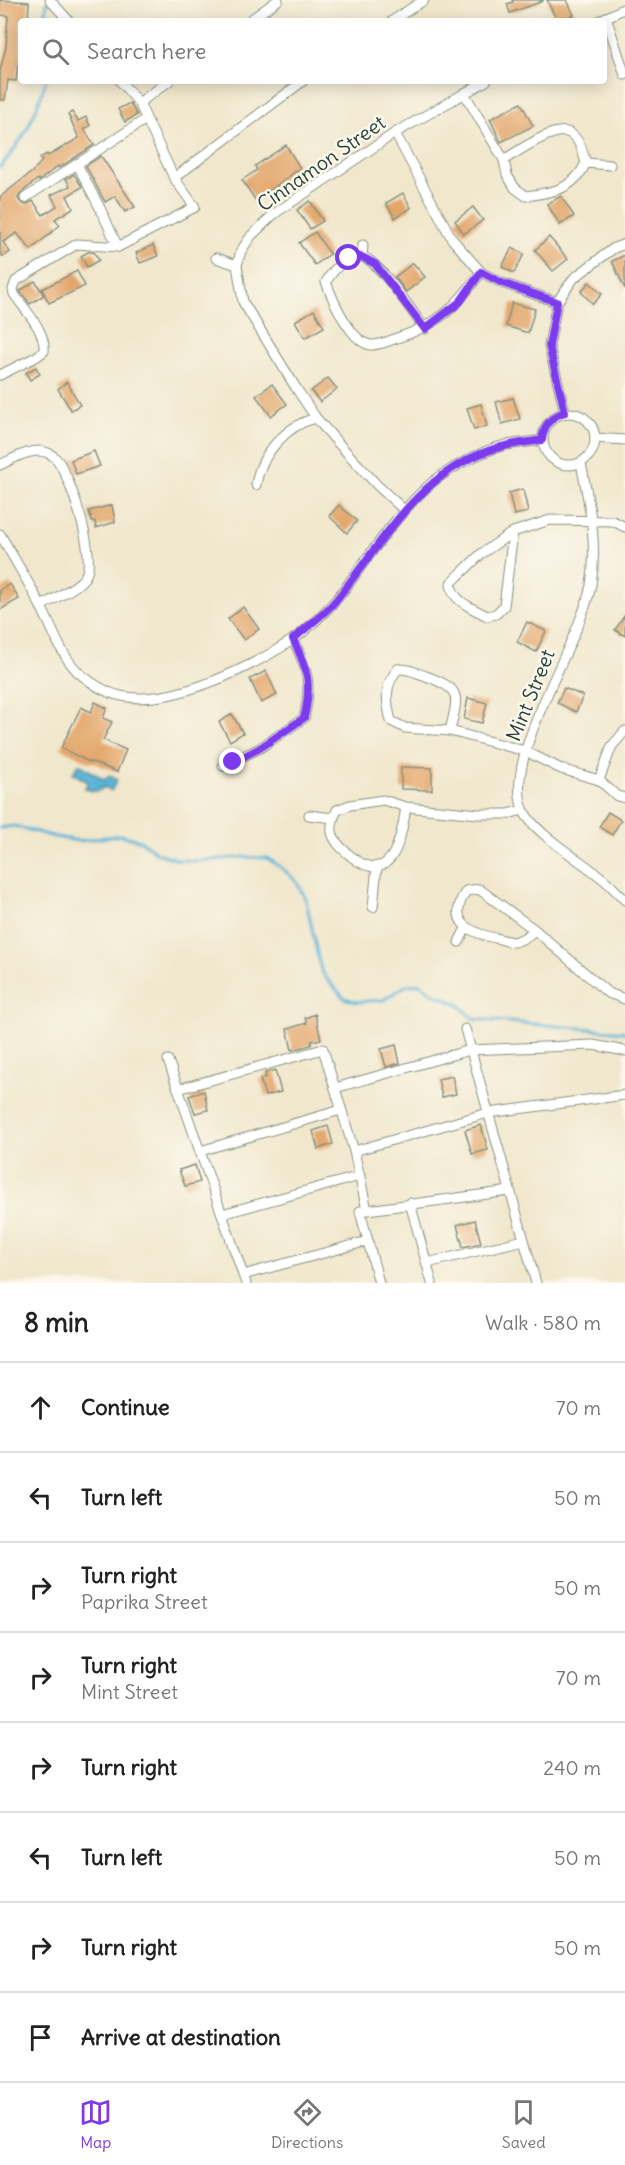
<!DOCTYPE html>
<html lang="en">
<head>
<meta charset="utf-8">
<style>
  :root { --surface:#fff; --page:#f2f2f2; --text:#222; --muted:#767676; --line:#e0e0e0; --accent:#7c3aed }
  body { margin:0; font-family:Delius,sans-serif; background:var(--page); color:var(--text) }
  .stop { position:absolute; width:18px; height:18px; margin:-14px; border:4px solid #7c3aed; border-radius:50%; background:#fff }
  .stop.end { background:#7c3aed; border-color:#fff; box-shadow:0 2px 6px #0008 }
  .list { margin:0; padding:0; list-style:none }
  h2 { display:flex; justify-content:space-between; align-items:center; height:78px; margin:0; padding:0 24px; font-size:26px }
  h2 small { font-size:20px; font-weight:400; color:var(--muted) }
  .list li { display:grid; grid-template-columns:39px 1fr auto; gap:18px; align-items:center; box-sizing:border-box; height:90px; padding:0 24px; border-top:2px solid var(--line) }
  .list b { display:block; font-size:22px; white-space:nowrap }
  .list p { margin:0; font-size:20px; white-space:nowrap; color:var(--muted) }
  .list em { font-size:20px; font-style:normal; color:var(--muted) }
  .icon { flex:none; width:33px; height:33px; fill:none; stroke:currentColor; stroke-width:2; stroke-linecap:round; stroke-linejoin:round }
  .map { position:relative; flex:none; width:625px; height:1283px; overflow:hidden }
  .search { position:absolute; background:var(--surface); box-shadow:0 3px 15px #0003; left:18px; right:18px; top:18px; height:66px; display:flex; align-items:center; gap:15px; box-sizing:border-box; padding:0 21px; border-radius:6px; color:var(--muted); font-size:22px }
  .sheet { height:798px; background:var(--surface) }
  nav { display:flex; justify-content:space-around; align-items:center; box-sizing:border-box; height:84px; border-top:2px solid var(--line); background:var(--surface); font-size:16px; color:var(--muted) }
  nav a { display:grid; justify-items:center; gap:3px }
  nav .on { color:var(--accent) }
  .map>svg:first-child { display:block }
  .water { fill:#5ab2d7; stroke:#3c7886; stroke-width:1.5 }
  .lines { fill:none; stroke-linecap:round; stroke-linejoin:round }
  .stream { stroke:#5ab2d7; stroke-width:3 }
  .building { fill:#e3a669 }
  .street-casing { stroke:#889280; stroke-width:11 }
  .street { stroke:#fff; stroke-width:9 }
  .route { stroke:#7c3aed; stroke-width:8 }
  .labels { text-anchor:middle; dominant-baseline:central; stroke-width:5; stroke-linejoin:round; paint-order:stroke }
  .street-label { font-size:20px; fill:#1f3d34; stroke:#fbf7ec }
</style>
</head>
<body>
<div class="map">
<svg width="625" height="1283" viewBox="0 0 625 1283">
  <rect width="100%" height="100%" fill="#fbf7ec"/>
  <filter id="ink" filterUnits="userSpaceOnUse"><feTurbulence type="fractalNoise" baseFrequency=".0167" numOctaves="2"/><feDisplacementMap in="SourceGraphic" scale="12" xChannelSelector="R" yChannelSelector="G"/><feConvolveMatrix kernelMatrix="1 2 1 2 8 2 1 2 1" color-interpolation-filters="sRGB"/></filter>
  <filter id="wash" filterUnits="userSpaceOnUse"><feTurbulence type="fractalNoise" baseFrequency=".008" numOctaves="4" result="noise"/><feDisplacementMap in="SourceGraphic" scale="24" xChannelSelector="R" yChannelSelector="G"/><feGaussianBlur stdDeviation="1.35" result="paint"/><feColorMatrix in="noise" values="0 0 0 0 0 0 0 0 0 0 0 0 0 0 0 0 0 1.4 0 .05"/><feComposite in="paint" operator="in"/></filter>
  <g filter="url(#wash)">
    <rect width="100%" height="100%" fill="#f0e7cc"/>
    <path class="water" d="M79,764L105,780L109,775L117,780L111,791L104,787C98,793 92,792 85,788L88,782L73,773Z"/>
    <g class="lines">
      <g class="stream">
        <path d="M45,21L47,2"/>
        <path d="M0,167C26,137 34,118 46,81"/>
        <path d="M0,828L14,826L55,837L79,841L121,835L141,841L157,853L179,860L199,861L244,857L267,858L282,868L297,882L306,900L320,967L325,977L344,998L357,1002L383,1000L407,985L421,984L431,992L459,1005L474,1019L625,1032"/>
      </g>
    </g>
    <g id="blocks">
      <g class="building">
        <path d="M0,0L29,2L28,21H21V67L18,66L16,81L8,80L5,100H0V71L6,47L8,16L0,15Z"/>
        <path d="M512,0H543V1L510,13L507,4L513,2Z"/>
        <path d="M547,0H567L574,15L557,21Z"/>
        <path d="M130,103L137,115L125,122L118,109Z"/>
        <path d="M521,103L533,126L501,142L490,119Z"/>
        <path d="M72,112L78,121L86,117L90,126L84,129L94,145L59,168L58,166L39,181L38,179L21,193L18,198L20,202L25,205L33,201L43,215L57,206L51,195L70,186L66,179L74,174L82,187L67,196L73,208L55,219L60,225L31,250L17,233L3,242L10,252L3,257L0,252V197L32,172L42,161L40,158L47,154L48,156L79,138L68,114Z"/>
        <path d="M286,145L300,168L256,201L242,180L257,170L255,166Z"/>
        <path d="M101,156L135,207L125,212L115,196L105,202L86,166Z"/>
        <path d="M403,193L411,208L395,218L386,203Z"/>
        <path d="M561,196L574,216L560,225L547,204Z"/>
        <path d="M310,201L323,221L310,229L297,210Z"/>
        <path d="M473,207L483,220L464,234L455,221Z"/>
        <path d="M315,232L330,254L315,265L299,243Z"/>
        <path d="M549,237L568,259L553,271L535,250Z"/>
        <path d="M153,245L158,256L140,263L136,253Z"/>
        <path d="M512,248L524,254L514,273L502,267Z"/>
        <path d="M88,252H94L99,260L87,267L81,256Z"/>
        <path d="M625,255V289L612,261Z"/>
        <path d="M413,263L425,277L406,292L395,277Z"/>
        <path d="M77,271L85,286L49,303L42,289Z"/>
        <path d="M35,281L44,295L30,304L20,291Z"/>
        <path d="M589,282L602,294L593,304L581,292Z"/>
        <path d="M512,303L535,309L528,333L506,326Z"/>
        <path d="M314,310L324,327L305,338L295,321Z"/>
        <path d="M36,367L40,374L30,380L26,373Z"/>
        <path d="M328,378L337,389L320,402L311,391Z"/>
        <path d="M67,382L80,405L71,410L58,389Z"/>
        <path d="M272,384L287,404L271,416L256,396Z"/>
        <path d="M513,398L520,419L502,424L496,402Z"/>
        <path d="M481,404L487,426L474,430L467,408Z"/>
        <path d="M94,451L100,466L76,474L71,460Z"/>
        <path d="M523,489L528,512L514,515L509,493Z"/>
        <path d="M112,505L115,522L96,528L95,521L92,522L89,511Z"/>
        <path d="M339,505L357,521L347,533L329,516Z"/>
        <path d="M10,584L19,599L0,610V590Z"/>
        <path d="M243,607L259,629L244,640L228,619Z"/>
        <path d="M625,615V636L615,630Z"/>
        <path d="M527,622L546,631L536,652L517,642Z"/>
        <path d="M266,671L277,695L261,703L250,679Z"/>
        <path d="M564,688L583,696L576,712L557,703Z"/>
        <path d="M468,698L487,703L482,723L464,719Z"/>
        <path d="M95,702L107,708L103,718L112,722L103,740L126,750L117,772L92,762L91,763L61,748L81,707L91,712Z"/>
        <path d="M232,714L243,733L230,741L219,722Z"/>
        <path d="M401,767L432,768V790L401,789Z"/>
        <path d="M608,812L621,820L612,835L599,827Z"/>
        <path d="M315,1014L321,1039L312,1041L311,1045L292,1050L287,1029L307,1023L305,1018Z"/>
        <path d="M396,1045L400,1063L386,1067L381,1049Z"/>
        <path d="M275,1070L281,1092L265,1096L260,1079L266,1077L265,1073Z"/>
        <path d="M452,1076L456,1094L442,1097L438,1079Z"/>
        <path d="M204,1091L208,1110L195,1113L189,1096Z"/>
        <path d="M481,1125L488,1150L472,1154L465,1130Z"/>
        <path d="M328,1126L333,1144L318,1149L313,1131Z"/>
        <path d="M195,1165L200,1182L185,1186L179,1170Z"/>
        <path d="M475,1220L481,1243L463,1247L457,1225Z"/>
      </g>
    </g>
  </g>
  <g filter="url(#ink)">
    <use href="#blocks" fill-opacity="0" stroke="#889280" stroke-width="1.5"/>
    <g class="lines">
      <g class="street-casing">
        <g id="street">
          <path d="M50,0L69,21"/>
          <path d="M606,17L625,75"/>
          <path d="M249,21L278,0"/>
          <path d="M392,21L424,0"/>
          <path d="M599,21L625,8"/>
          <path d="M464,93L504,160L507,175L515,188L526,196C554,192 573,190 586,163L610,165"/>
          <path d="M139,103L169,81"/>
          <path d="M395,133L452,239L481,272L502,283L557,302"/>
          <path d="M504,160C517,152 557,123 571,134C580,140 583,153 586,163"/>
          <path d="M77,164L100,208L118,247"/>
          <path d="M174,178L303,81"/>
          <path d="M25,198L146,119"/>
          <path d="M362,257L363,245"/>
          <path d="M216,258L237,265"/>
          <path d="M425,329C413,313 380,262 363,257C347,253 333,270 326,282C332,298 350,341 370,345C378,346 389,341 397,338C440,324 455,308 481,272"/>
          <path d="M0,375L36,357L44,351C46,331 25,310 14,294L13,289L16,281L77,244L118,247L195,207L174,178L139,103L120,81"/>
          <path d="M565,412L549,346L557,302L574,278L614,248L625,244"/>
          <circle cx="569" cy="439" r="26"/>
          <path d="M595,438L625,440"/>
          <path d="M581,463C589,504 598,542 591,585C580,644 502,756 523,809C531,831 579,859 598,875C608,882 616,891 625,900"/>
          <path d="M0,465C13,459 33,446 48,453C51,454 56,458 58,461C71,479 96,555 86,575C80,587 53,599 41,606"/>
          <path d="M256,485C260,454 287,425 316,418"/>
          <path d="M405,511L377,485L338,443L316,418L296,388L243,302L237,265L241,251L251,236L274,214L395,133L486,81"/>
          <path d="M513,532L504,606L496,614L487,616C473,608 452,602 451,583L481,554Z"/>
          <path d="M513,532L550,520L613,521L625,527"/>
          <path d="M0,534C13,557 28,581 40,605C53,628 59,653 78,672C90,682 102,691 117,695C167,709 250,668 291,641C306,631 323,614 335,601C345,590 353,577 362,565C382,538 402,510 426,488C444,471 482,450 506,445C518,443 530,442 542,440"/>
          <path d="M398,669C384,685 386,701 391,721L405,728L450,731L525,751L561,769L599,780"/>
          <path d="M398,669C409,668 416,673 426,676C463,690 458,695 450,731"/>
          <path d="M625,731L612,746L599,780L617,796L625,798"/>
          <path d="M223,766L260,748L304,718C312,684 308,670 293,639"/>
          <path d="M406,807C402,835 393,889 352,857C345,851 334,843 332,832C331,824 334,816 337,810L350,805L383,800L406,807L479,814H508L523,810"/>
          <path d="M309,815L333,818"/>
          <path d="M373,907L377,866"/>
          <path d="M535,930C529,935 523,940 514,942C509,942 501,939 495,938C468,932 447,921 466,891L479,889L535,930L608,993L625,999"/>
          <path d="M459,942L466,928"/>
          <path d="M465,1029L536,1283"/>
          <path d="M168,1060L246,1283"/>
          <path d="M335,1088L470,1050L593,1045L625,1051"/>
          <path d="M178,1089L323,1049L354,1151L367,1210"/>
          <path d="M200,1151L341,1110"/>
          <path d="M354,1151L488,1113L625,1095"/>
          <path d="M410,1203L432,1283"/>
          <path d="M222,1214L360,1176"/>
          <path d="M427,1263L524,1240"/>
          <path d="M243,1275L368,1241"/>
          <path d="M379,1283L360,1211L510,1191"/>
        </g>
      </g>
      <use href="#street" class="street"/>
    </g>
  </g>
  <g class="lines" filter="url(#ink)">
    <path class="route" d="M233,762L260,748L304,718C312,684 308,670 293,639C308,626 325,614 337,599C381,544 418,475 488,451C506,444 524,443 542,440C544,425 550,417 565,412L549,346L557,302L502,283L481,272L460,302L425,329L375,264L362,257L349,258"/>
  </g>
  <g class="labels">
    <g class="street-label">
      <text transform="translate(321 163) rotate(-35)">Cinnamon Street</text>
      <text transform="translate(530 695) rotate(-68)">Mint Street</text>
    </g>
  </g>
</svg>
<div class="stop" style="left:349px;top:258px"></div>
<div class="stop end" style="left:233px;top:762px"></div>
<div class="search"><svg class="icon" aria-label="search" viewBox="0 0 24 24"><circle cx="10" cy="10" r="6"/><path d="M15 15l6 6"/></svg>Search here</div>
</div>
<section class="sheet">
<h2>8 min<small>Walk · 580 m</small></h2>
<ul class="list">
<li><svg class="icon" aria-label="ahead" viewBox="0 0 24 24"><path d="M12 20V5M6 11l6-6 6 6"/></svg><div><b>Continue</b></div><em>70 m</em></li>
<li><svg class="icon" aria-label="left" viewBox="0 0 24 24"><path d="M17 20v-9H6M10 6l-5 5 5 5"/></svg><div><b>Turn left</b></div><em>50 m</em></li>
<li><svg class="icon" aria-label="right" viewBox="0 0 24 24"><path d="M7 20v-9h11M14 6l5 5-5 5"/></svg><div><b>Turn right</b><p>Paprika Street</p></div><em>50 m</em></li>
<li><svg class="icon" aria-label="right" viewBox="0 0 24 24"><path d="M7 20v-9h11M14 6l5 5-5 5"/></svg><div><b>Turn right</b><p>Mint Street</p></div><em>70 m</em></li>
<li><svg class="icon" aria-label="right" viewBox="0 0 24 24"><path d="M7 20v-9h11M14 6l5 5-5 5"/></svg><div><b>Turn right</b></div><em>240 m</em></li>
<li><svg class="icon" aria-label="left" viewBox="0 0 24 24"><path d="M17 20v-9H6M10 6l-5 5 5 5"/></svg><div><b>Turn left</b></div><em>50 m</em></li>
<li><svg class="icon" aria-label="right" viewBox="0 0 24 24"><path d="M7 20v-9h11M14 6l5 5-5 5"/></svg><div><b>Turn right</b></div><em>50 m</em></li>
<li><svg class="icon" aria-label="arrive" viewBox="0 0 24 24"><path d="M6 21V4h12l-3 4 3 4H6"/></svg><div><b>Arrive at destination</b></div></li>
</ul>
</section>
<nav>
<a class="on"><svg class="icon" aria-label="map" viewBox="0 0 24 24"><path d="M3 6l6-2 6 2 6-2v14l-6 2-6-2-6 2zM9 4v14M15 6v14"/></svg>Map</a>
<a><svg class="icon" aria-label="directions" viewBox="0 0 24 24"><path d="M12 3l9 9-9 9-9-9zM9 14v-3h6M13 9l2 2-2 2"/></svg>Directions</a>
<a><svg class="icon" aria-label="saved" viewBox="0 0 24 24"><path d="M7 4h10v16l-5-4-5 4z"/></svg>Saved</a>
</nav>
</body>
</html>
